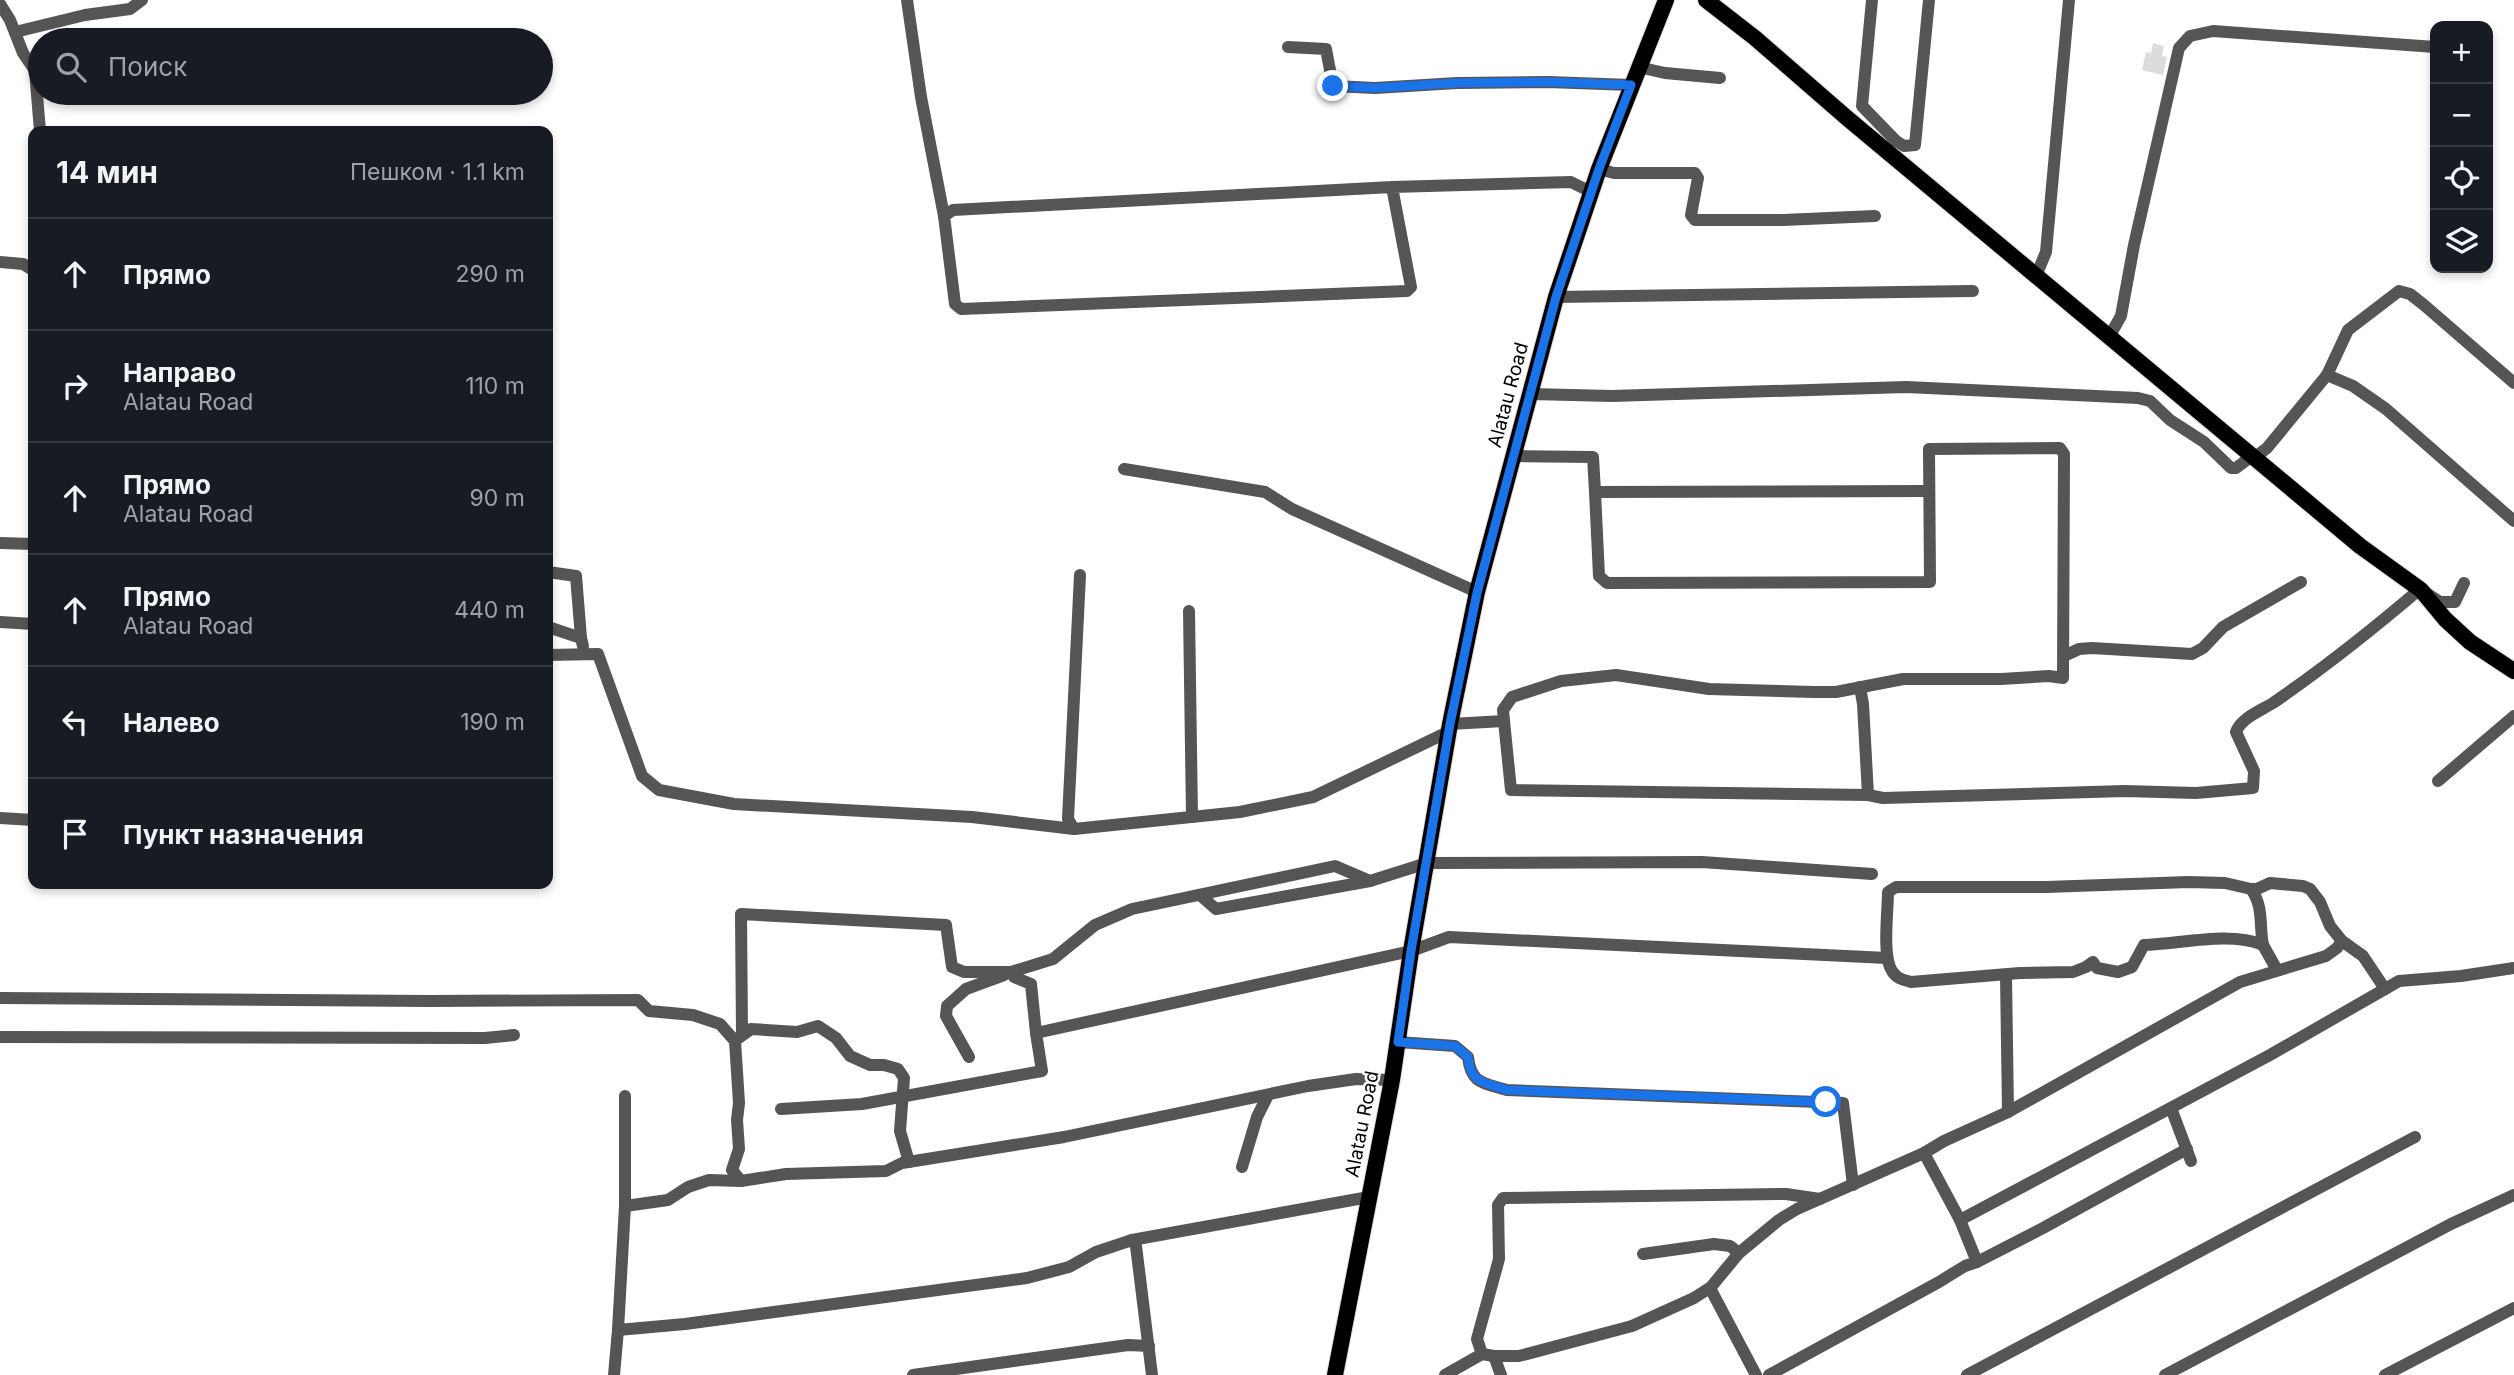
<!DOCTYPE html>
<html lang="ru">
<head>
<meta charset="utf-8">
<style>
  :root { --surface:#171b24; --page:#20242c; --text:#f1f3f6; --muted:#9ea1a6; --line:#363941 }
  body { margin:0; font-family:Inter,sans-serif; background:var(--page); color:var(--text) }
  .controls { position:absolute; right:21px; top:21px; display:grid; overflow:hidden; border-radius:14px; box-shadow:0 4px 10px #0003 }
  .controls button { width:63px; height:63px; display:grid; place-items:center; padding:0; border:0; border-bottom:2px solid var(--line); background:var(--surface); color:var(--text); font:35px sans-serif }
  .stop { position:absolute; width:21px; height:21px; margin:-16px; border:5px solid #1a73e8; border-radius:50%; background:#fff }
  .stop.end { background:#1a73e8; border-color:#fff; box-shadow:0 2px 7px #0008 }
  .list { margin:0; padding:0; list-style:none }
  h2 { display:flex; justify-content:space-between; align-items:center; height:91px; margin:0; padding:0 28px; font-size:30px }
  h2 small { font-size:23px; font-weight:400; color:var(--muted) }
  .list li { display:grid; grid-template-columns:46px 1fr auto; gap:21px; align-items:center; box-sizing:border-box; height:112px; padding:0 28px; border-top:2px solid var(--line) }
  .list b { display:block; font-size:26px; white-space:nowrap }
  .list p { margin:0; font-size:23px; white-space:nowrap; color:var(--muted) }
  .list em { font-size:23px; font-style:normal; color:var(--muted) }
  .icon { flex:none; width:38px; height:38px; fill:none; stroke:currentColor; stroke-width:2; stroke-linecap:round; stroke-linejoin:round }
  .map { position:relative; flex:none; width:2514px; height:1375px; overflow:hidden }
  .search { position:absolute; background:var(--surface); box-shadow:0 4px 10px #0003; left:28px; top:28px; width:525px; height:77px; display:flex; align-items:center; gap:18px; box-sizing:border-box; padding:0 24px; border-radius:38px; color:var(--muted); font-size:26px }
  .panel { position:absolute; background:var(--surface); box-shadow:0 4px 10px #0003; left:28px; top:126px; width:525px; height:763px; border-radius:14px }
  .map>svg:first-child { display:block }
  .green { fill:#dcdcdc }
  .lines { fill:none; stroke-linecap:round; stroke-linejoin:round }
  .major-casing { stroke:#dbdbdb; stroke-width:18 }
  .minor { stroke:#555; stroke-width:12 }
  .major { stroke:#000; stroke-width:16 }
  .route { stroke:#1a73e8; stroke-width:9 }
  .labels { text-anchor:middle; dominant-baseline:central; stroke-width:5; stroke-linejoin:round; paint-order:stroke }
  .street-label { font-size:19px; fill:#000; stroke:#fff }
</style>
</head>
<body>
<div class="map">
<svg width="2514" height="1375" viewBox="0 0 2514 1375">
  <rect width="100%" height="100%" fill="#fff"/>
  <path class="green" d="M2153,43L2164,46L2162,56L2167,57L2163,75L2142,70L2146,52L2151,53Z"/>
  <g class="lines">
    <g class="major-casing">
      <g id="major">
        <path d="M1706,0L1755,38L1847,118L2360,546L2421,590L2445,619L2470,642L2514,671"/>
        <path d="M1335,1375L1392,1080L1411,951L1450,724L1477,592L1556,297L1599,169L1666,0"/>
      </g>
    </g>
    <g class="minor">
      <path d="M907,0L921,97L944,216"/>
      <path d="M1872,0L1862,106L1896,141L1904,146L1915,145L1929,0"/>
      <path d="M0,4L10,20L23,53L40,78"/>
      <path d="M15,32L85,15L130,9L142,0"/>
      <path d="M1288,47L1326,49L1333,86L1375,88L1457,83L1548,82L1631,85"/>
      <path d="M1638,67L1665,73L1720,78"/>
      <path d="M35,71L40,131"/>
      <path d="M1599,169L1614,173H1695L1698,178L1691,215L1695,220H1783L1875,216"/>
      <path d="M1392,187L1411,287L1407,291L961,309L955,304L944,216L953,210L1392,187L1571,182L1591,192"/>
      <path d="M0,262L23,264L33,270"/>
      <path d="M2036,276L2046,252L2069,0"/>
      <path d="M1556,297L1973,291"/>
      <path d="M2109,337L2121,316L2134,245L2179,48L2190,36L2213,31L2435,47"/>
      <path d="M2327,375L2348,330L2399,291L2410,294L2424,305L2514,383"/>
      <path d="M1530,394L1612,396L1906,387L2138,398L2150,401L2170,420L2204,442L2231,468H2236L2252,456"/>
      <path d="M1513,456L1593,457L1595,492L1929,491"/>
      <path d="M2254,458L2267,448L2327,375L2353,386L2386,409L2514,521"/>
      <path d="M1124,469L1265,492L1292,509L1477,592"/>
      <path d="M0,543L33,544"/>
      <path d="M548,572L576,576L581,638"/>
      <path d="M1080,575L1068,819L1074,829L1240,812L1313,797L1448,732"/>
      <path d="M1189,611L1192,817"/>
      <path d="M0,622L33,624"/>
      <path d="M548,627L581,638L583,646"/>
      <path d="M548,655L598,654L642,776L659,790L734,804L972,817L1074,829"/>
      <path d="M2064,656L2079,649L2092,648L2192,654L2203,648L2223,627L2301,582"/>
      <path d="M1860,687L1863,704L1868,795"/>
      <path d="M1504,721L1511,790L1868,795L1883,798L2125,791L2196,793L2253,788L2254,771L2236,732C2241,718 2260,711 2273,703C2324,668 2373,629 2420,589L2440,602H2455L2464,583"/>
      <path d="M1450,724L1504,721L1503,710L1512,697L1561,681L1616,675L1709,689L1814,692H1836L1903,679H2001L2049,676L2063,678L2064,454L2060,448L1929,449L1930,582L1607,583L1599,576L1595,492"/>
      <path d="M2438,781L2514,716"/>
      <path d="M0,818L33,820"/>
      <path d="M1872,874L1702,862L1427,863L1370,881L1335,866L1132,909L1095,925L1053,959L1011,972L1014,977L1031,984L1036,1033L1411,951L1449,937L1887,958"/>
      <path d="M2189,882L2225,883L2251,889C2264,907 2259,924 2263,945C2230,931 2180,944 2144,945L2132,967L2118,972L2097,968L2093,962L2086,967L2073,972L2020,973L1911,982C1904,980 1897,979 1892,971C1882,956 1888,912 1888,892L1896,887H2046Z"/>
      <path d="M2251,889H2257L2270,883L2303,886L2310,889L2320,902L2330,926L2342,941L2363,956L2385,989"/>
      <path d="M1200,895L1216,909L1370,881"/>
      <path d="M2263,945L2277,970"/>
      <path d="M2006,975L2008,1112"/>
      <path d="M0,998L430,1001L638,1000L649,1011L693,1015L720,1024L735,1041L739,1103L737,1120L739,1149L732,1170L741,1181"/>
      <path d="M742,1033L741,914L946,925L952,967L964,972H1011"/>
      <path d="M0,1037L485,1038L514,1035"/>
      <path d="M737,1039L751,1029L797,1032L818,1026L836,1038L850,1056L870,1065H884L898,1069L904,1078L900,1131L909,1162"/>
      <path d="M1398,1042L1455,1046L1468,1057C1471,1085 1485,1083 1507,1090L1843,1103L1853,1185"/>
      <path d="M969,1057L946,1016L947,1006L966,989L1004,975"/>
      <path d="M625,1096V1206L618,1330L685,1324L1027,1278L1069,1267L1096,1252L1132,1240L1136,1246L1152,1375"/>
      <path d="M2171,1108L2191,1161"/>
      <path d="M781,1109L862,1104L1042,1071L1036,1033"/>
      <path d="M1242,1167L1257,1117L1268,1095"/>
      <path d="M625,1206L668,1200L688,1187L709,1180L741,1181L786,1174L886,1171L902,1163L1064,1137L1308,1086L1356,1079L1392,1080"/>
      <path d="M1960,1220L2270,1055L2399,981L2461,976L2514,968"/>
      <path d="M1132,1240L1369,1197"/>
      <path d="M1643,1254L1714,1244L1730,1246L1739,1253"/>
      <path d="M1977,1262L2043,1228L2187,1149"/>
      <path d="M1710,1288L1756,1375"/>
      <path d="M1482,1354L1477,1339L1499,1259L1498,1205L1503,1198L1786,1194L1820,1199"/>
      <path d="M1494,1356H1519L1632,1326L1694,1298L1711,1287L1739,1253L1779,1220L1797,1209L1924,1153L1944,1141L2008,1112L2240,982L2326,956L2337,948L2342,941"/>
      <path d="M614,1375L618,1330"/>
      <path d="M913,1375L1128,1345L1149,1346"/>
      <path d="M1445,1375L1482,1354L1494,1356L1501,1375"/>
      <path d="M1769,1375L1939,1282L1965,1266L1977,1262L1960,1220L1924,1153"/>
      <path d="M1967,1375L2415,1137"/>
      <path d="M2165,1375L2451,1224L2514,1195"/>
      <path d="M2385,1375L2514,1308"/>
    </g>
    <use href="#major" class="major"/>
  </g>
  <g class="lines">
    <path class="route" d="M1333,86L1375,88L1457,83L1548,82L1631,85L1599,169L1556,297L1477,593L1450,724L1411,951L1398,1042L1455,1046L1468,1057C1471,1085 1485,1082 1507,1090L1826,1102"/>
  </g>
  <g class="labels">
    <g class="street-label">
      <text transform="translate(1508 395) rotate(-75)">Alatau Road</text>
      <text transform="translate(1362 1124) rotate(-79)">Alatau Road</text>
    </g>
  </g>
</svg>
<div class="controls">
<button>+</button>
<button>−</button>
<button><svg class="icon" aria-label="locate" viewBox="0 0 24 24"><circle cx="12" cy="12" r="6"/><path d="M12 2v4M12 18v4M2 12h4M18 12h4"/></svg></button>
<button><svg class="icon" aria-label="layers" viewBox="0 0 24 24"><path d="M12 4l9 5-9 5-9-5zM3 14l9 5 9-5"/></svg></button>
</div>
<div class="stop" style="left:1826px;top:1102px"></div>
<div class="stop end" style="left:1333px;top:86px"></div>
<div class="search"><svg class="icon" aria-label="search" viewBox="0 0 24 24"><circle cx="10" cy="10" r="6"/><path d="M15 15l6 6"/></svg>Поиск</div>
<section class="panel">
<h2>14 мин<small>Пешком · 1.1 km</small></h2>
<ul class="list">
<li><svg class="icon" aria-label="ahead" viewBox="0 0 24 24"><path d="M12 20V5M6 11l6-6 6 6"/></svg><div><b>Прямо</b></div><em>290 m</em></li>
<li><svg class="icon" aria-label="right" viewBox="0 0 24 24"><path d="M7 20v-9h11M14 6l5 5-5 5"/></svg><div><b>Направо</b><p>Alatau Road</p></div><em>110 m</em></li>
<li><svg class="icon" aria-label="ahead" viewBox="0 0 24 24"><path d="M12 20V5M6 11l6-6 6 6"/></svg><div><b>Прямо</b><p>Alatau Road</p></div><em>90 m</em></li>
<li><svg class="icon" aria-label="ahead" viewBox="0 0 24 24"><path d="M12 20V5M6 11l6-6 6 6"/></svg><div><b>Прямо</b><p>Alatau Road</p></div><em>440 m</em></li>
<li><svg class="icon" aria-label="left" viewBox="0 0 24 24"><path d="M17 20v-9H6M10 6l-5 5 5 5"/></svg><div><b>Налево</b></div><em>190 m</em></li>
<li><svg class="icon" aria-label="arrive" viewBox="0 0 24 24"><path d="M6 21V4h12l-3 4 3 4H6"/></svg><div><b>Пункт назначения</b></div></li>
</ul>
</section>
</div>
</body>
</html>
